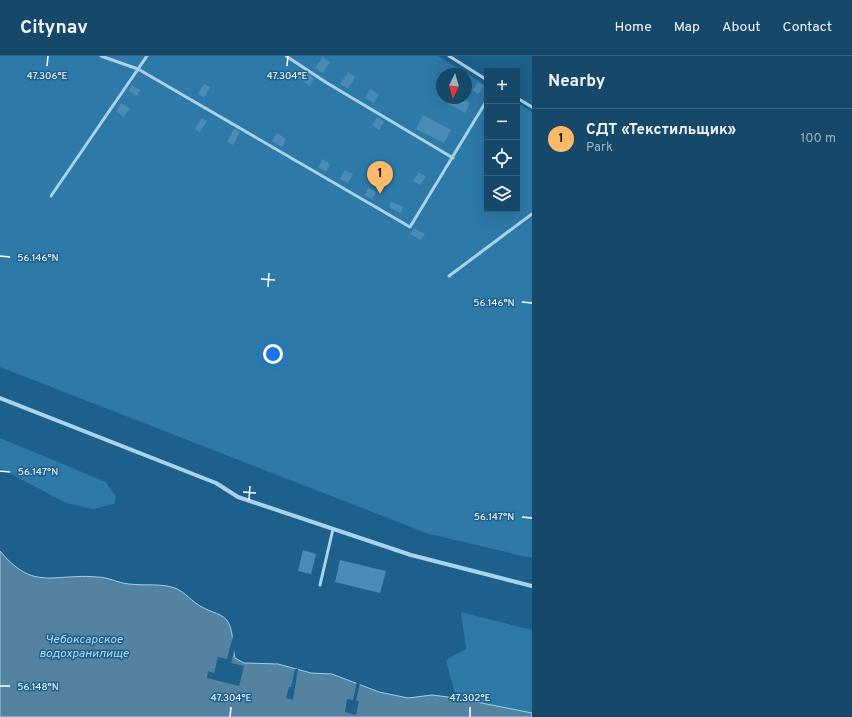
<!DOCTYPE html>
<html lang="en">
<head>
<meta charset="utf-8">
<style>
  :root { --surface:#164869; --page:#1f4f6f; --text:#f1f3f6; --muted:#9eb2c0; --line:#35607d; --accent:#fcb968 }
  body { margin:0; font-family:Overpass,sans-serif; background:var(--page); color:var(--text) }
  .controls { position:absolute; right:12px; top:12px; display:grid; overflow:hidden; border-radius:0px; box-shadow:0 4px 16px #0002 }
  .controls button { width:36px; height:36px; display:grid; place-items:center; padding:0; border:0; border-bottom:1px solid var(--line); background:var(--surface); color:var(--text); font:20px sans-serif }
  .compass { position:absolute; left:436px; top:12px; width:36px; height:36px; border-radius:50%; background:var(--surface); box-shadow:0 4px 16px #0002; rotate:185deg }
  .you { position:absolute; left:273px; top:298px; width:14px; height:14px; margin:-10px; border:3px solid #fff; border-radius:50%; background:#1a73e8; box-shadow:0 0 0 6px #1a73e833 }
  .badge { display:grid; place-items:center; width:26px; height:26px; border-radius:50%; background:var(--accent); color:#111; font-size:13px; font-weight:700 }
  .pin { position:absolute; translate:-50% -33px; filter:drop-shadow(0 1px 2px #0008) }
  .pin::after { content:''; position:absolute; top:21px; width:14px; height:12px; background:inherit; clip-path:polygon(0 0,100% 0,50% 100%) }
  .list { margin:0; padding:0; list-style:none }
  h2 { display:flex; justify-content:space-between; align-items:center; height:52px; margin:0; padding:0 16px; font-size:17px }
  h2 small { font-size:13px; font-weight:400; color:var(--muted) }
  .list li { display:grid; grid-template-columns:26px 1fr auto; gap:12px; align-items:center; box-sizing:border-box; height:60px; padding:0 16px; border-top:1px solid var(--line) }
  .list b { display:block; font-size:15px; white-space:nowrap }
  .list p { margin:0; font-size:13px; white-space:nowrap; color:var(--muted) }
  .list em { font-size:13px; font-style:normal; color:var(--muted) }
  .icon { flex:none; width:22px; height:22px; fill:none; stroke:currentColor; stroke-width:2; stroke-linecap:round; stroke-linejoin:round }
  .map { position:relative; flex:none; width:532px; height:661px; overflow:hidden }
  header { display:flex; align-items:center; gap:24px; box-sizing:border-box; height:56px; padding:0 20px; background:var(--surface); border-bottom:1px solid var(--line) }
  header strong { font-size:19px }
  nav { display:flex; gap:22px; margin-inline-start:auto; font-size:14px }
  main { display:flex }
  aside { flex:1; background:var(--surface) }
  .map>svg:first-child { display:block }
  .green { fill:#2d79a8; fill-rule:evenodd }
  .water { fill:#5383a1; stroke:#9dd0ee }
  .pier { fill:#1d608c }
  .building { fill:#4a8cb6 }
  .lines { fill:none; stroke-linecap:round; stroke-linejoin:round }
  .lane { stroke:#a9d3ed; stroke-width:3 }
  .street { stroke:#a9d3ed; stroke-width:4 }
  .ticks { fill:none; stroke:#fff; stroke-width:1.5 }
  .labels { text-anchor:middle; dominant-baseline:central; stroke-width:3; stroke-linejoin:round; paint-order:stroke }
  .water-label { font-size:12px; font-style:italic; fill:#b5dcf4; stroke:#1d608c }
  .ticks-label { font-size:10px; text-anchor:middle; fill:#fff; stroke:#1d608c; stroke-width:3; stroke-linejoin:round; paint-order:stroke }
</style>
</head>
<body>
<header>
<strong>Citynav</strong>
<nav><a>Home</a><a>Map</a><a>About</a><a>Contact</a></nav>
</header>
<main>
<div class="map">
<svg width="532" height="661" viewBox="0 0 532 661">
  <rect width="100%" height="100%" fill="#1d608c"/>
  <g class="green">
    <path d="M0,0H438L487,30V153H517V47L532,56V502L429,478L0,311ZM442,18H466V42H442Z"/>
    <path d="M0,382L106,426L116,441L114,448L93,453L66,447L0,412Z"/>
    <path d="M461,556L532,574V657L456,642L446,604L466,593Z"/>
  </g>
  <path class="water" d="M0,495C34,536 53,517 97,521C108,521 118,527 129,528C145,530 160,527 175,532C185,536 192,546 202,551C210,556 224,558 228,566C234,577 232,590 235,602L244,607L278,608L311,617L332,618L379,636L408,642L432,639L456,642L532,657V661H0Z"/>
  <g class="pier">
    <path d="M234,576L235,591L231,607L244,610L239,630L207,622L208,615L214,617L218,601L227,603Z"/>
    <path d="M295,613H298L293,644L286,642L289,631H291Z"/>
    <path d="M357,625L360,627L356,645H359L356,659L345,656L347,643L353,644Z"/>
  </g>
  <g class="building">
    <path d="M323,1L330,6L323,17L315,12Z"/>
    <path d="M301,14L314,22L310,30L296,21Z"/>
    <path d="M348,16L355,21L348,33L340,28Z"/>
    <path d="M478,26L484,30L478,38L473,34Z"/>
    <path d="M204,28L210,31L204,42L198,38Z"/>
    <path d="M132,29L140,34L137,40L129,35Z"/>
    <path d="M371,33L379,39L373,47L365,41Z"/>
    <path d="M450,42H461L470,47L465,57L447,47Z"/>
    <path d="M121,47L130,52L124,61L116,55Z"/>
    <path d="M423,59L451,74L444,87L416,73Z"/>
    <path d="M378,61L384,66L379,74L372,69Z"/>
    <path d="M202,62L207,65L200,76L195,73Z"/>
    <path d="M234,73L240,76L233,89L227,86Z"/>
    <path d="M277,77L286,83L282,91L272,85Z"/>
    <path d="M323,103L330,108L326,116L318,111Z"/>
    <path d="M345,114L353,118L348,127L340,123Z"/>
    <path d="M419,116L426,121L420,129L413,125Z"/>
    <path d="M368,132L376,136L372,143L365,140Z"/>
    <path d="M391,145L403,151L401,157L389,151Z"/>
    <path d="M414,172L425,178L421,184L410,178Z"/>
    <path d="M303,494L316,498L311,518L298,515Z"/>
    <path d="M340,504L386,515L380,537L335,526Z"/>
  </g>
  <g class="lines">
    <g class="lane">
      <path d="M101,0L138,13L410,171L487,44"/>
      <path d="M286,0L327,27L453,102"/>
      <path d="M449,0L487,24"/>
      <path d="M517,42L532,51"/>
      <path d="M51,140L147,0"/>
      <path d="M449,220L532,158"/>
      <path d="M320,529L333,473"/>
    </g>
    <path class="street" d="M0,342L216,427L238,441L411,499L532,530"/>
  </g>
  <path class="ticks" d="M47,10L48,0M287,10L288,0M0,200L10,201M261,223L275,224M268,231L269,217M522,246L532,247M0,415L10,416M243,436L256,437M249,444L250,430M522,461L532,462M0,630H10M230,661L231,651M470,661V651"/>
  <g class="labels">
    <g class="water-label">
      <text x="84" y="584">Чебоксарское<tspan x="84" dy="14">водохранилище</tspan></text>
    </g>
  </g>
  <g class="ticks-label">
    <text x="287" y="23">47.304°E</text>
    <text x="47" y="23">47.306°E</text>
    <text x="38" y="205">56.146°N</text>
    <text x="494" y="250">56.146°N</text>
    <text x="38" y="419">56.147°N</text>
    <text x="494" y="464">56.147°N</text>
    <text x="38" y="634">56.148°N</text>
    <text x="231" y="645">47.304°E</text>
    <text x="470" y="645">47.302°E</text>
  </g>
</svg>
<div class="controls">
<button>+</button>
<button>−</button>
<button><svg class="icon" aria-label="locate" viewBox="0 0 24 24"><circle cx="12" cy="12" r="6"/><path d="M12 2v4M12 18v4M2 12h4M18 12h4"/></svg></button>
<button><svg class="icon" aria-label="layers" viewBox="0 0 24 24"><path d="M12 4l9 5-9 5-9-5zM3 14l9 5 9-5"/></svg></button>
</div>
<svg class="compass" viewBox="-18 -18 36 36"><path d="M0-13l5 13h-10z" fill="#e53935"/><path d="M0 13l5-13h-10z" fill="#9eb2c0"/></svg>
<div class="you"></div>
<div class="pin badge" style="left:380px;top:138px">1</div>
</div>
<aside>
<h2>Nearby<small></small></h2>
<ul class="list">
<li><span class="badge">1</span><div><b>СДТ «Текстильщик»</b><p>Park</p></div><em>100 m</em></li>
</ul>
</aside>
</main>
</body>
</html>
